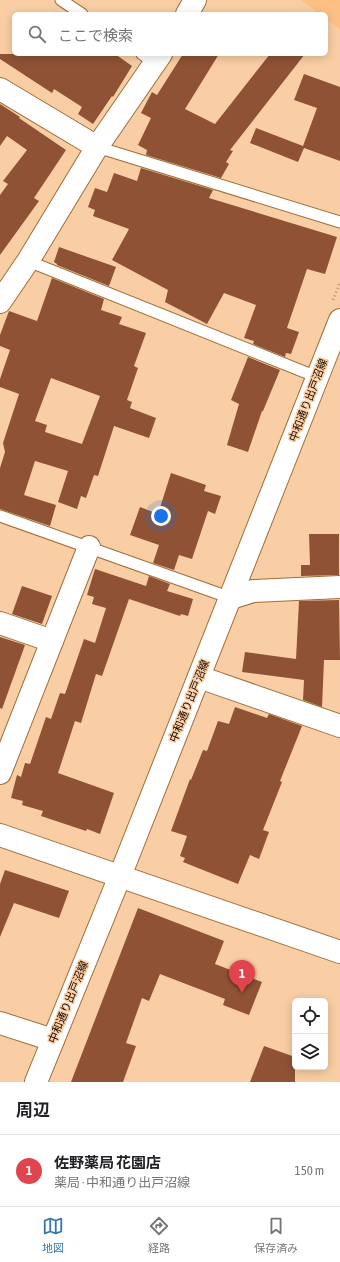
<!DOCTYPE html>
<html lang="ja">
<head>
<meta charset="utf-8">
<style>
  :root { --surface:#fff; --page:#f2f2f2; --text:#202124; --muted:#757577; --line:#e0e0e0; --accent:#3478ae }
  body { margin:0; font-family:"Asap Condensed","Noto Sans JP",sans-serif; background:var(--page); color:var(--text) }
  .controls { position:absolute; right:12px; bottom:12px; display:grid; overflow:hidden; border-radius:6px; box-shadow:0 2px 10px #0003 }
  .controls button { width:36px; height:36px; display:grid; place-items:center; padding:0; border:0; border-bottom:1px solid var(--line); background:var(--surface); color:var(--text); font:20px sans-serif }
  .you { position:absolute; left:161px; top:516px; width:14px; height:14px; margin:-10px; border:3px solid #fff; border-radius:50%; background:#1a73e8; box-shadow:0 0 0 6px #1a73e833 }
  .badge { display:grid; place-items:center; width:26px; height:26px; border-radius:50%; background:var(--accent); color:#fff; font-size:13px; font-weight:700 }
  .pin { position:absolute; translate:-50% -33px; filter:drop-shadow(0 1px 2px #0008) }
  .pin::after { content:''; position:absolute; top:21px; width:14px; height:12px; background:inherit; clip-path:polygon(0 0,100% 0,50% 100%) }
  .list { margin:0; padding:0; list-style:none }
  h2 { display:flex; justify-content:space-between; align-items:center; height:52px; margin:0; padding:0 16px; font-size:17px }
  h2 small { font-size:13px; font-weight:400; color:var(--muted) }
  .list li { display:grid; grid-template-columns:26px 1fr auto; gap:12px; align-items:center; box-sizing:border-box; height:72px; padding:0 16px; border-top:1px solid var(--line) }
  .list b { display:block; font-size:15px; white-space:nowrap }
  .list p { margin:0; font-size:13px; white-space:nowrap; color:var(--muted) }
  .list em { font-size:13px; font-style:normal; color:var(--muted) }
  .icon { flex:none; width:22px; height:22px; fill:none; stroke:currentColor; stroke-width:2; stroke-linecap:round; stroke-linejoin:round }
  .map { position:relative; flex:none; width:340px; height:1082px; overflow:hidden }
  .search { position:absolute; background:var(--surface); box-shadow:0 2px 10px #0003; left:12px; right:12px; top:12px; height:44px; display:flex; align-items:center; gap:10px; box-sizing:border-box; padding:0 14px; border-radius:6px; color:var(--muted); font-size:15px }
  .sheet { height:124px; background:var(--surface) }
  nav { display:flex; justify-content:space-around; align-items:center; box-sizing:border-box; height:56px; border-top:1px solid var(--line); background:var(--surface); font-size:11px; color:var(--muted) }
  nav a { display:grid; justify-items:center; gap:2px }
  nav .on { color:var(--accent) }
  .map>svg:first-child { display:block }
  .built { fill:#fcc085 }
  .building { fill:#8f5235; fill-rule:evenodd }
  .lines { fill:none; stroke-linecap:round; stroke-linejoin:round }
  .lane-casing { stroke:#9f6e3a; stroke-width:13 }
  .street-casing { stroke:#9f6e3a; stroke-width:24 }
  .secondary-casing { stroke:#9f6e3a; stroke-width:24 }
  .path { stroke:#b08d6e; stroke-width:2.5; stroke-dasharray:1 3; stroke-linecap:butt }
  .lane { stroke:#fff; stroke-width:11 }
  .street { stroke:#fff; stroke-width:22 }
  .secondary { stroke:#fff; stroke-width:22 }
  .labels { text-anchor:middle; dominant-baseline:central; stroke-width:3; stroke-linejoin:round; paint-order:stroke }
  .street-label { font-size:11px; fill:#1b0900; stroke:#facea4 }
</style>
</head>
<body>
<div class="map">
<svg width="340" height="1082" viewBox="0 0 340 1082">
  <rect width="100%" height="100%" fill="#facea4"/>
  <path class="built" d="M301,0H340V29L326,19V14H320Z"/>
  <g class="building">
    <path d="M0,54H115L132,66L113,97L112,96L93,124L78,114L82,107L54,89L52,93L0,59Z"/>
    <path d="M183,54H219L185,109L215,124L270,54H305L230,150L233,151L226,162L229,164L221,178L146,155L147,150L138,145L151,118L141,113L152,92L157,95Z"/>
    <path d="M304,74L340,87V161L304,148L298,162L250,143L256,128L303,146L317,108L294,100Z"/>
    <path d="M0,104L20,117L19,118L66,150L34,198L39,201L0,255V195L8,184L3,181L27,150L7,136L0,146Z"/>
    <path d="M141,168L213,190L209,198L337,237L325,274L307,269L287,328L299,332L291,354L286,353L285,357L253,344L254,341L244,338L256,305L224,293L207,324L165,302L168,290L112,260L129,229L93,216L95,210L88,207L95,188L107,192L114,173L137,181Z"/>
    <path d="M59,247L116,267L109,286L57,265V264L54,262Z"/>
    <path d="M52,278L104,299L101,310L122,317L119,324L146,333L134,366L138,368L127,400L132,402L130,408L156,418L149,438L114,426L98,476L94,475L86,498L81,496L77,509L58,502L68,471L35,461L24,495L56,505L50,526L0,509V468L5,452L3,443L19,394L0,387V379L10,350L0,346V335L9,311L37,321ZM51,378L100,396L82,444L45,432L47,425L35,421Z"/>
    <path d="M248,357L280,370L263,411H262L248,452L227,445L239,404L231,400Z"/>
    <path d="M171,473L206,485L204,491L221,496L215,514L208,511L192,559L179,555L174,570L153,563L159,545L130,535L140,507L158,514Z"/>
    <path d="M309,534H339V575L301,576V565H310Z"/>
    <path d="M95,569L146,586L149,576L170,584L167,591L193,599L188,616L181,614L180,616L129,599L102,676L96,674L81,723L75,721L58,773L114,793L100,834L87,829L86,831L41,816L43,811L22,805L23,801L11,798L17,775L21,777L25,763L30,764L46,717L51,719L60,693L65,694L84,639L95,643L106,608L92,604L94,597L87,595Z"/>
    <path d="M22,586L52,596L42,624L12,614Z"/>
    <path d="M339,600L340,660H324L322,707L303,700L304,680L242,672L245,652L296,659L299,601Z"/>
    <path d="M0,637L25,645L2,709L0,708Z"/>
    <path d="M235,707L267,718L269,714L302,726L280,781L282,782L263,830L269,832L259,859L250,855L238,884L183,862L185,858L180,856L187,836L171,831L190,779L191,780L203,750L207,751L218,721L229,724Z"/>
    <path d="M5,870L69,891L59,918L14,903L0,937V884Z"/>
    <path d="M138,908L224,941L215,964L262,982L249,1015L223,1005L225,999L160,974L149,1001L142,998L126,1043L136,1046L123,1082H71Z"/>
    <path d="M264,1046L295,1057V1082H250Z"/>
  </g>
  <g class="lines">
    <g class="lane-casing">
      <g id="lane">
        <path d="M61,0L82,14"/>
        <path d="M142,54L155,63"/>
        <path d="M97,147L340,222"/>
        <path d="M28,261L317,377"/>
        <path d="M0,516L231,598"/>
      </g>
    </g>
    <g class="street-casing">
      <g id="street">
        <path d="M187,14L195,0"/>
        <path d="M0,89L97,147"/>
        <path d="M0,302L28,261L97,147L161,54"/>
        <path d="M231,598L253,591L340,587"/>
        <path d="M0,623L52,641"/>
        <path d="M199,677L340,726"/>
        <path d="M0,773L89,547"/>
        <path d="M0,1023L53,1040"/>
      </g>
    </g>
    <g class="secondary-casing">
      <g id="secondary">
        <path d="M0,835L340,952"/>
        <path d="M36,1082L120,876L340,320"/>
      </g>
    </g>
    <path class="path" d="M333,300L340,282"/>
    <use href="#lane" class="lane"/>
    <use href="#street" class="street"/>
    <use href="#secondary" class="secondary"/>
  </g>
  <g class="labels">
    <g class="street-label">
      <text transform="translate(308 400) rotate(-69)">中和通り出戸沼線</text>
      <text transform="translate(189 701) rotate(-68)">中和通り出戸沼線</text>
      <text transform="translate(68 1002) rotate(-68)">中和通り出戸沼線</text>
    </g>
  </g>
</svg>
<div class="controls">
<button><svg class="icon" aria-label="locate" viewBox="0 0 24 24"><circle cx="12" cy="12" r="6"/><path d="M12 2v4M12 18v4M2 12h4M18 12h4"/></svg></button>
<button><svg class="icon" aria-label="layers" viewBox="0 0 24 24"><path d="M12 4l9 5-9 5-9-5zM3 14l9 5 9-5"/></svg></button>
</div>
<div class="you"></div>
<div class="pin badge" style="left:242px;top:993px;background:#e0444e">1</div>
<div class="search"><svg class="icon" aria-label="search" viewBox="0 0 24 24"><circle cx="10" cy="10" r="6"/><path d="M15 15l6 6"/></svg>ここで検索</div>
</div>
<section class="sheet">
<h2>周辺<small></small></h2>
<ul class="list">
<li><span class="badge" style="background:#e0444e">1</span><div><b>佐野薬局 花園店</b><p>薬局 · 中和通り出戸沼線</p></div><em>150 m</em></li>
</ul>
</section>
<nav>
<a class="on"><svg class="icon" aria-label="map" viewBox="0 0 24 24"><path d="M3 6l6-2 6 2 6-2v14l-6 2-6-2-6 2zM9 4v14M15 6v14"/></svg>地図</a>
<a><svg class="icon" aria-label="directions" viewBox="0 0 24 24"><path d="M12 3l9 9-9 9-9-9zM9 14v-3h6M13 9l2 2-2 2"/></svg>経路</a>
<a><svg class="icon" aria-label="saved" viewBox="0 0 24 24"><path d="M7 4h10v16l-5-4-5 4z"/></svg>保存済み</a>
</nav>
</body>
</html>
